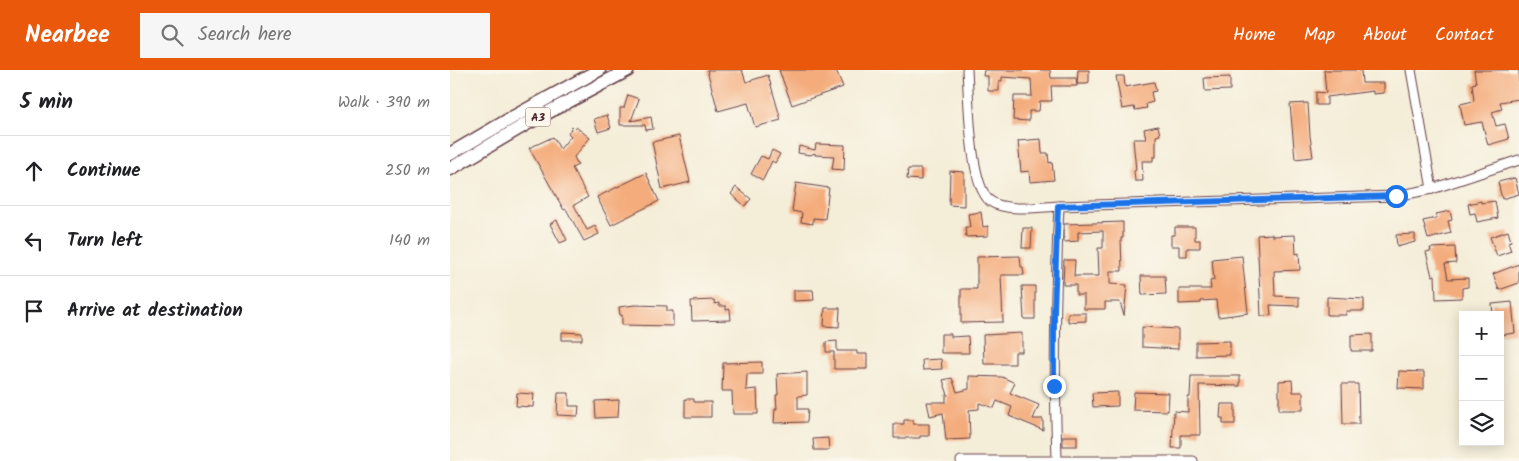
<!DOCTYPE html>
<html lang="en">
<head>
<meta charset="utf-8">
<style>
  :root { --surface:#fff; --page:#f6f6f6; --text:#202124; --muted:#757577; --line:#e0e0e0; --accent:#ea580c }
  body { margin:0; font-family:Kalam,sans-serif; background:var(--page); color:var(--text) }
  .controls { position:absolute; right:15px; bottom:15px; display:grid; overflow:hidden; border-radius:0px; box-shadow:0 2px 12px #0003 }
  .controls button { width:45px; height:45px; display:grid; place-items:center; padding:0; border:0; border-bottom:1px solid var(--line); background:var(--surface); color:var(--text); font:25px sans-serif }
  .stop { position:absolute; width:15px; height:15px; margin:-11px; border:4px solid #1a73e8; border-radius:50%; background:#fff }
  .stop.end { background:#1a73e8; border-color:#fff; box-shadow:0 1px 5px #0008 }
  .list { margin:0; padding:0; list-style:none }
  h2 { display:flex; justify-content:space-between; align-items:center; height:65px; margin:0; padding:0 20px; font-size:21px }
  h2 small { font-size:16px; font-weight:400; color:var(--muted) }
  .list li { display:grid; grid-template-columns:32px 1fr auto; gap:15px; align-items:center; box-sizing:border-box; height:70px; padding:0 20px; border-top:1px solid var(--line) }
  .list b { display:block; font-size:19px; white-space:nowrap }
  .list em { font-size:16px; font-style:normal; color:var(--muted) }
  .icon { flex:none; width:28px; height:28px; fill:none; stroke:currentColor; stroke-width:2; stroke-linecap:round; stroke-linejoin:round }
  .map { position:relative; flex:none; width:1069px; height:391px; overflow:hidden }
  header { display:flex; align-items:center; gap:30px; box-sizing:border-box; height:70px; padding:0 25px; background:var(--accent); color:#fff }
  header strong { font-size:24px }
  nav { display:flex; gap:28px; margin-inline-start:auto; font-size:18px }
  .search { width:350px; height:45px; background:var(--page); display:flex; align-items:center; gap:12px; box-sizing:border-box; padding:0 18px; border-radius:0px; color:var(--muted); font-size:19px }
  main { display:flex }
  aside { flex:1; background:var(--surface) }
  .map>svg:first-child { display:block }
  .building { fill:#f4ac7c }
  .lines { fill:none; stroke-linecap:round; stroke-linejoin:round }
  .minor-casing { stroke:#643e45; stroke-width:11 }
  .highway-casing { stroke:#643e45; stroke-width:15 }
  .minor { stroke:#fff; stroke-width:9 }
  .highway { stroke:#fff; stroke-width:12 }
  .route { stroke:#1a73e8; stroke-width:6 }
  .labels { text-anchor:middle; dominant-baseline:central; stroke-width:4.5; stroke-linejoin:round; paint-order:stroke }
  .shield { fill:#fbf7ec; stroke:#7f6065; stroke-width:1 }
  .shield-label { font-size:12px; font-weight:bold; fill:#4a1f2b }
</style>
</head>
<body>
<header>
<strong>Nearbee</strong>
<div class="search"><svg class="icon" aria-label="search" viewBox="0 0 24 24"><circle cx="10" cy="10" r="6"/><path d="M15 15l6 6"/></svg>Search here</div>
<nav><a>Home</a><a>Map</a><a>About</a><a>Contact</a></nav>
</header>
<main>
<aside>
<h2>5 min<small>Walk · 390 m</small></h2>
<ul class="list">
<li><svg class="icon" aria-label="ahead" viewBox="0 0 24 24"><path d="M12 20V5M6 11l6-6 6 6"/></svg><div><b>Continue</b></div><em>250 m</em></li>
<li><svg class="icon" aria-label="left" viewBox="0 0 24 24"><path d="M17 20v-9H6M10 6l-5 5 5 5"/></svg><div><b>Turn left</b></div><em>140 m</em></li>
<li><svg class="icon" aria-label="arrive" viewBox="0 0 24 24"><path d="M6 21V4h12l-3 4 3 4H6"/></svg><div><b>Arrive at destination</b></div></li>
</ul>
</aside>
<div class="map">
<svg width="1069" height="391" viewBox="0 0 1069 391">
  <rect width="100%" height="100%" fill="#fbf7ec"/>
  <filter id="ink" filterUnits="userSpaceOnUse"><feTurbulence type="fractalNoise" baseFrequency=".02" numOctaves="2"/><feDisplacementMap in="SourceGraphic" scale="10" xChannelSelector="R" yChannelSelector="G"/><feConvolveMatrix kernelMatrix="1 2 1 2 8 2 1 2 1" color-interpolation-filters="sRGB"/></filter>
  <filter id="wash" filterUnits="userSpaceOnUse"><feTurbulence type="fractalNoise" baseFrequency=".0096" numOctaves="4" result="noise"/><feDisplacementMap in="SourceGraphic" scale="20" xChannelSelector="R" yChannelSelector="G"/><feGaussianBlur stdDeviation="1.12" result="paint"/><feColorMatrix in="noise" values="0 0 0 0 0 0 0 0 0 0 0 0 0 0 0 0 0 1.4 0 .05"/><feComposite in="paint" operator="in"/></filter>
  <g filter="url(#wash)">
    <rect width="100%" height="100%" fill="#f4edd8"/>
    <g id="blocks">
      <g class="building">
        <path d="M257,0H292L296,12L318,5L331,50L305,57L298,33L268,41Z"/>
        <path d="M329,0H386L393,17L342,35Z"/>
        <path d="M534,0H600L601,8H626L627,16H601L602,31H590L589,41H579V51L563,50L564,26H582L581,9L552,7V11H549V21H538V6H533Z"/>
        <path d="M628,0H639V12L637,14H627Z"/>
        <path d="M874,0H911L912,13H934V23L923,24V21L877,27V35H866V22L876,23Z"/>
        <path d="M1024,0H1069V29L1050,32L1052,39L1042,42L1046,56L1055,54L1059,69L1038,75L1032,52L1014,55L1010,34L1024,31L1022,14L1026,13Z"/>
        <path d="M666,6H674L675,17L704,12L706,21L701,22L703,32L696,34L697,38L685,40L684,37L672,39Z"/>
        <path d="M780,7V20L755,21L754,8Z"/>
        <path d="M178,25L189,29L181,51L201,47L203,59L196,60L195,55H170V38H174Z"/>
        <path d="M858,33L860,66L863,87L845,89L840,34Z"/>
        <path d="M157,45L161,58L148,62L144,49Z"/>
        <path d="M708,56L710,65L706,66V87H703V91H692L693,111H685L684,101L686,100L683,69H696L694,59Z"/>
        <path d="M122,57L124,59L126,57L140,68L124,87L128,95L122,98L138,127L124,135L137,160L145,156L149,164L134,171L116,139L114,140L79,78L103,67L110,79L121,66L118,63Z"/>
        <path d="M229,66L240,112L212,119L202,72Z"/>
        <path d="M591,69L592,83H598L599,93L602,92L604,110L580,112L579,101L571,102L568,71Z"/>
        <path d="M366,74L395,75L394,100L382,99L384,86L365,85V83L360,85L348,83L349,76L365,80Z"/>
        <path d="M322,80L330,84L325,93L322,91L313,110L301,104L311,86L318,89Z"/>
        <path d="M458,99H471V110L457,109Z"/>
        <path d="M500,101L514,102V136L499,135Z"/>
        <path d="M196,103L209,131L161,155L147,127Z"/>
        <path d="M1065,108L1069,124L1052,129L1048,112Z"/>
        <path d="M346,113L379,118L375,149L363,148V154L351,152L352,143L342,141Z"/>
        <path d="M286,117L301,129L295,136L281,124Z"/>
        <path d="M1031,131V133L1045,131L1048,148L1027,152L1025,143L1020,144L1018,134Z"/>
        <path d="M1000,141L1002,150L998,151L1001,163L978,169L973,151L987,148L986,144Z"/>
        <path d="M531,142L533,157L538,156V166L516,167L515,157H520L518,144Z"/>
        <path d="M107,150L117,170L110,173L100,154Z"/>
        <path d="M673,152V168H671L672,201H660V214L677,215L674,246L670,232H655V239H634V225H626V215H613L614,190H625L624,206H649L648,178H653V161L628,162V171L614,172V154Z"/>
        <path d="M725,157H745V170H750V178H737V186H729V176H721V165H725Z"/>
        <path d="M573,158H582L581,178H572Z"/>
        <path d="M1058,161L1061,171L1058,172L1061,181L1047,186L1040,167Z"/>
        <path d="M822,164V166L845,165L846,184L849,183L850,200L824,201L825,226L849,227V236L820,235L821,245L811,246L807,165Z"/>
        <path d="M965,164V172L947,177L946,165Z"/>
        <path d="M1005,177L1006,193L995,194L998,209L1018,208V217L1012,218V228L986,229L985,205L982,206L976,182L981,181L980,178Z"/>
        <path d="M570,186L571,197H573L574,205H551L553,252L511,253V219H527V187Z"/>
        <path d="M792,186L798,243L768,247L766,230L751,231V233L729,234V219H761L760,211L764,210L762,189Z"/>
        <path d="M1069,194V213L1049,220L1043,204Z"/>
        <path d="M691,206H715L716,224L692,225Z"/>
        <path d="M572,216H585V249H574Z"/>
        <path d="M344,220H363L364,230L344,231Z"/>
        <path d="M877,227L914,229V241H896V245H877Z"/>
        <path d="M264,230L265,234L269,233V236H276V240L280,239L281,250L242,251L241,231Z"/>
        <path d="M1062,232L1065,263L1050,265V245H1043L1042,234Z"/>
        <path d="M185,235L217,236V241H223V256L172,255V245H170L169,237Z"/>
        <path d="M375,238H390L389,257L374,256Z"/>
        <path d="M618,243H636V251L618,252Z"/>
        <path d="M692,257L728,259V279L692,277Z"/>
        <path d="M112,262L132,263V270H112Z"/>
        <path d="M572,263V282H565V294H534L533,265Z"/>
        <path d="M491,264H501V267L518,266L519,283H491Z"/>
        <path d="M922,264V281H901V265Z"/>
        <path d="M387,271V281H407V284H417V299H384V282H376V272Z"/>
        <path d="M780,271V285L746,286V272Z"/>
        <path d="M491,289L492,299L473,300L472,290Z"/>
        <path d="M312,292V304H297L296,320L307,319L308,344H283L282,321H272L273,293Z"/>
        <path d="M949,301L974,302V319L948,318Z"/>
        <path d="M357,302V325L348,326V339H358L357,352L324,353L325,339H327L326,325H328L327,304Z"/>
        <path d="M519,306L552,307L565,313L560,323L589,335L583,349H593V360L559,346L562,337L547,331L544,338L529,333V339L519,340L520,369L496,370L493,343L480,346L477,332H496V325H498L493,310L502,308L507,322L519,319Z"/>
        <path d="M741,306H790V316L749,315L750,365H731V378H722L724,341L738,342V327H740Z"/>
        <path d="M842,310L843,322H853V340H829V311Z"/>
        <path d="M892,314H908L909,354H893Z"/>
        <path d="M668,322V336L643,337L642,323Z"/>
        <path d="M684,322L719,323L718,341L683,340Z"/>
        <path d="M67,323L84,324L83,337L66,336Z"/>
        <path d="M108,323H119V336H129L128,346L107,345Z"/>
        <path d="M235,329H244V332H261V347H235Z"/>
        <path d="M169,330L168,347L146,348L145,331Z"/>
        <path d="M771,334H785V354H773V348H770Z"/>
        <path d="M454,350H463V354H479V366H470V368H444V354H454Z"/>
        <rect x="613" y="366" width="14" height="10"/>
        <path d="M378,368L379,380H364L363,369Z"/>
      </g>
    </g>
  </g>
  <g filter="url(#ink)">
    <use href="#blocks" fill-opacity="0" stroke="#643e45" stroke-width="1"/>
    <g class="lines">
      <g class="minor-casing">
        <g id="minor">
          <path d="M517,0C519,28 519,114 540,131C555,142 591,137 609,136L946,126L982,119L1069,90"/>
          <path d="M961,0L982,119"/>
          <path d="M607,390C604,305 605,221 609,136"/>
          <path d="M511,391H743"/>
        </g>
      </g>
      <g class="highway-casing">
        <g id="highway">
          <path d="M0,84L65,46L149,0"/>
          <path d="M0,99L78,53L178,0"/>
        </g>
      </g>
      <use href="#minor" class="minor"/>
      <use href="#highway" class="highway"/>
    </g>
  </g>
  <g class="lines" filter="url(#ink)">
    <path class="route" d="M604,316V242L608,136L946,126"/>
  </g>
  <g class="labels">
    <rect class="shield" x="75.5" y="37.5" width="25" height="19" rx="4"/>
    <g class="shield-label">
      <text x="88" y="47">A3</text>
    </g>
  </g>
</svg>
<div class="controls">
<button>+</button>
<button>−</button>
<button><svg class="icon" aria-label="layers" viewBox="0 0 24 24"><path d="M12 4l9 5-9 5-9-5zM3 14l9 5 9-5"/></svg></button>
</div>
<div class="stop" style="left:946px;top:126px"></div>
<div class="stop end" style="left:604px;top:316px"></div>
</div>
</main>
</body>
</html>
